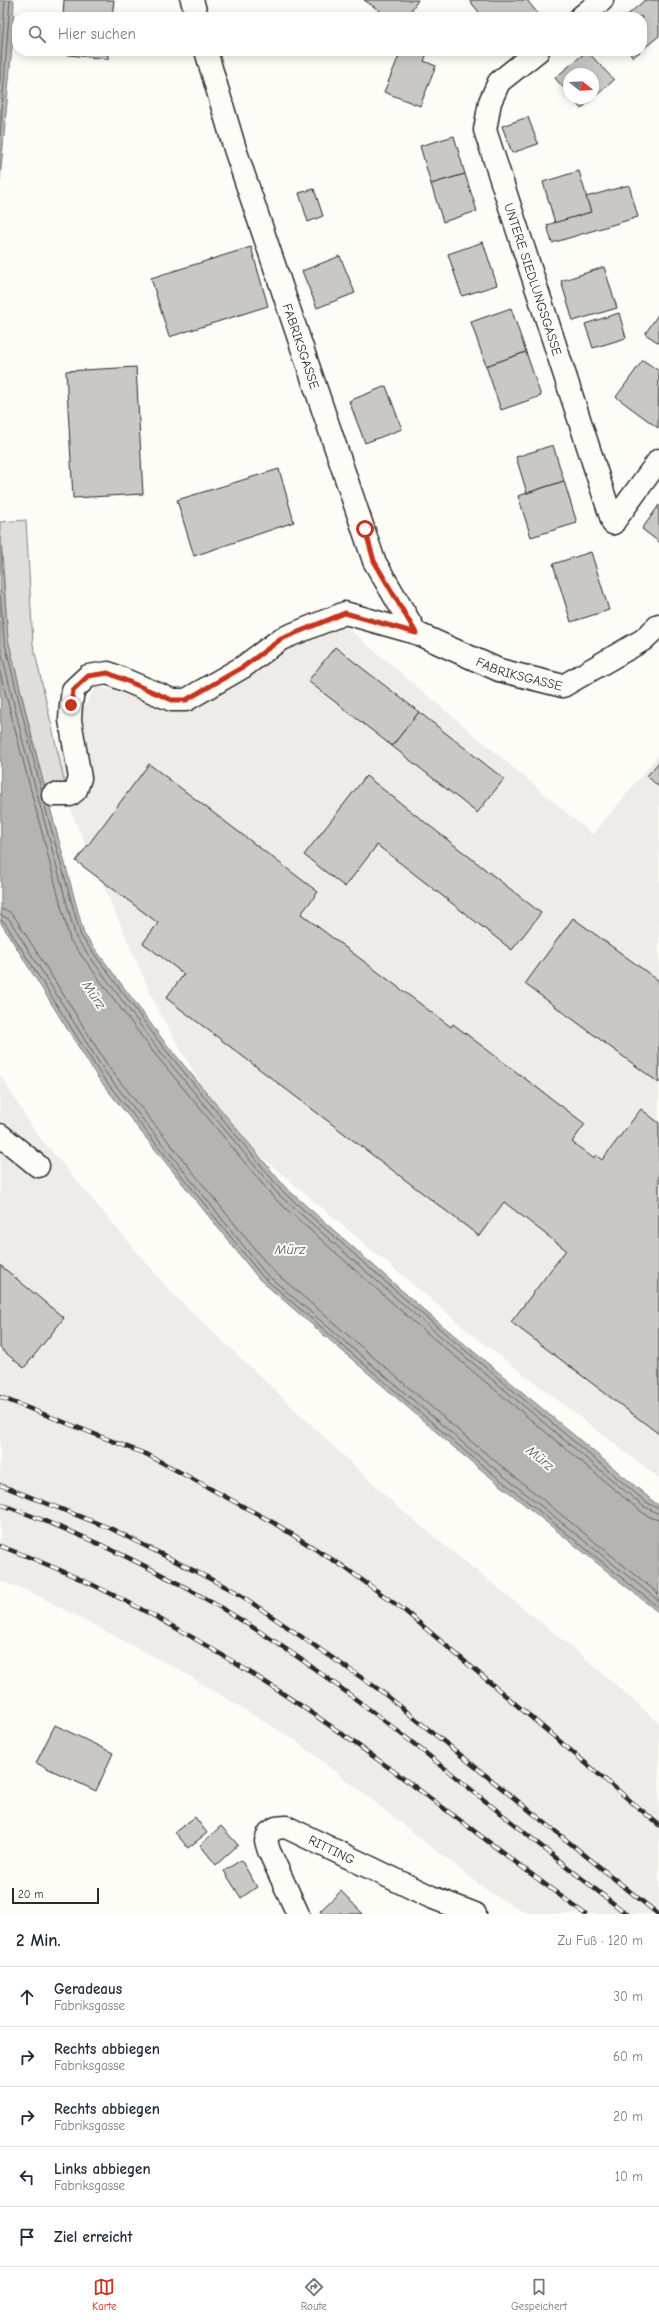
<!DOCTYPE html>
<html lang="de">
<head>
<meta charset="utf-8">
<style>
  :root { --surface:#fff; --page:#f2f2f3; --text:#1f2937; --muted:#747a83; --line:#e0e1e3; --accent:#c8321e }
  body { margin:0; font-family:"Comic Neue",sans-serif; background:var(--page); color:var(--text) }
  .compass { position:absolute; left:563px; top:68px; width:36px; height:36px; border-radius:50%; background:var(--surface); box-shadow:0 2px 10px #0003; rotate:108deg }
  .scale { position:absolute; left:12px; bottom:10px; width:87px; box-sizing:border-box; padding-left:4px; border:2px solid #2b2b2b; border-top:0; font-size:11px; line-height:14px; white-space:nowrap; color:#2b2b2b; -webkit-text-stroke:3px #fdfcf7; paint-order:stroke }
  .stop { position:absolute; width:12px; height:12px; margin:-9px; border:3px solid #c8321e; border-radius:50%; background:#fff }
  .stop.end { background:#c8321e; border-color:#fff; box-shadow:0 1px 4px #0008 }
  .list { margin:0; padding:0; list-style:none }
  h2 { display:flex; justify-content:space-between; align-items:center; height:52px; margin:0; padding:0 16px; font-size:17px }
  h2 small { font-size:13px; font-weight:400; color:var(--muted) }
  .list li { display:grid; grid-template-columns:26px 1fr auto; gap:12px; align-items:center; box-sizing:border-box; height:60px; padding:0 16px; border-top:1px solid var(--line) }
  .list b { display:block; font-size:15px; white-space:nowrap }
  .list p { margin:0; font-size:13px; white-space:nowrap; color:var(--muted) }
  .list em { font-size:13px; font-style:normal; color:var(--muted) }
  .icon { flex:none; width:22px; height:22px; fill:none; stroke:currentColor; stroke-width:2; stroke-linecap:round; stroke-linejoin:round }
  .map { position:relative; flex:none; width:659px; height:1914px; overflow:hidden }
  .search { position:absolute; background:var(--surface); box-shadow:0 2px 10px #0003; left:12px; right:12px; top:12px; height:44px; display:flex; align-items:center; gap:10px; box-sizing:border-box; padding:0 14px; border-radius:16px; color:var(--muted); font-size:15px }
  .sheet { height:352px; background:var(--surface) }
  nav { display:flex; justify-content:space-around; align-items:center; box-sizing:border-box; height:56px; border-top:1px solid var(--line); background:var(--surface); font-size:11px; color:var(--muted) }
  nav a { display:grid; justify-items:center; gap:2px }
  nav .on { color:var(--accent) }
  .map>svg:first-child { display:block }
  .built { fill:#edece8 }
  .green { fill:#dfdeda; stroke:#858482 }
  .water { fill:#b5b4b1; stroke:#7e7d7b }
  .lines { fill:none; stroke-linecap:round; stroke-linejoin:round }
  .shore { stroke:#626261; stroke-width:1 }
  .building { fill:#c9c8c4; stroke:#2b2b2b }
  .minor-casing { stroke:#2b2b2b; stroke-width:25 }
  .minor { stroke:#fdfcf7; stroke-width:22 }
  .rail-casing { stroke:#2b2b2b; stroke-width:4.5 }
  .rail { stroke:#fdfcf7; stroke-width:3; stroke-dasharray:9; stroke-linecap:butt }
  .route { stroke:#c8321e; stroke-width:5 }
  .labels { text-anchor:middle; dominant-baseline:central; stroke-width:4; stroke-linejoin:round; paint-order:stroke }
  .street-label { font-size:13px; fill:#2b2b2b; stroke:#fdfcf7 }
  .water-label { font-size:14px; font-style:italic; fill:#5b5b5a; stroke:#fdfcf7 }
</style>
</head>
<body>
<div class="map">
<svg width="659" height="1914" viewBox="0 0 659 1914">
  <rect width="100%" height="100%" fill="#fdfcf7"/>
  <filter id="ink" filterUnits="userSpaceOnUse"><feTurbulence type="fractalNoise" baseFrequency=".025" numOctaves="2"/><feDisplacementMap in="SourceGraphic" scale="8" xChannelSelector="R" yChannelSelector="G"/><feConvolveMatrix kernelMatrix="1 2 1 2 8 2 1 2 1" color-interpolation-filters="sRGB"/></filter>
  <g filter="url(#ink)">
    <g class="built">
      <path d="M344,625L593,835L659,754V1478L474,1336L225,1126L157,1008L72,814L57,753L96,686L180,708L247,668Z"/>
      <path d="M0,1075L36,1133L172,1293L401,1510L586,1659L659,1723V1914H529L489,1892L295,1740L181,1671L31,1592L0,1581Z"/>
    </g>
    <path class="green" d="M26,520L33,644L65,784L44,785L8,639L0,522Z"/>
    <g class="water">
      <path d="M0,0H14L13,36L0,180Z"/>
      <path d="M0,537L8,639L32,740L84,934L163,1040L285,1187L425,1311L659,1506V1613L463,1455L259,1279L98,1078L1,923Z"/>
    </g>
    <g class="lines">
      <g class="shore">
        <path d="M0,80L5,0"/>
        <path d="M0,137L10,0"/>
        <path d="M0,591L4,640L42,793"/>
        <path d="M0,646L23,742L76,938L155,1045L278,1194L419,1318L643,1506L659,1514"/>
        <path d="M0,672L70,940L151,1049L274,1198L415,1323L639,1510L651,1518L659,1520"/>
        <path d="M44,803L81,936L160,1043L281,1190L422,1314L646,1502L659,1509"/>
        <path d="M0,909L8,911L14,916L110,1069L270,1268L473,1443L659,1594"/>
        <path d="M0,915L9,919L105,1072L265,1273L469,1448L659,1601"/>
        <path d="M0,920L5,923L101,1075L262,1276L466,1452L659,1608"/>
      </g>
    </g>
    <g class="building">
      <path d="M64,0H114L112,17H63Z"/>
      <path d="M364,0H418L407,17H389Z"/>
      <path d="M469,0H527L538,14L535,17H483Z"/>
      <path d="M645,0H659V36L642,50V17H625Z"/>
      <path d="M59,51H108V59L59,54Z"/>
      <path d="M401,51H428L424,61L436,66L420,106L384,92Z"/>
      <path d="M587,51L614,80L581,109L572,98H593V74H569V94L555,78Z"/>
      <path d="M628,51H641L633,57Z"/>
      <path d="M528,117L538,144L512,153L502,126Z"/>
      <path d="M454,136L465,174L431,184L420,146Z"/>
      <path d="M579,171L591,212L555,223L543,182Z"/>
      <path d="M465,174L477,211L443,222L431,184Z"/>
      <path d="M629,185L638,217L552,243L547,225L591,212L586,197Z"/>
      <path d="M314,189L323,216L308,222L299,193Z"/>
      <path d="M483,242L497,285L462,296L448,254Z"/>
      <path d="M251,247L268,306L169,337L151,278Z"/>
      <path d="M340,256L355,293L317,308L302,271Z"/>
      <path d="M604,267L617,308L573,321L561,281Z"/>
      <path d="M511,308L526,352L486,366L471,322Z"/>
      <path d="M619,313L626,338L593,348L585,324Z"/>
      <path d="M659,313V343L645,334Z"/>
      <path d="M526,352L541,396L501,410L486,366Z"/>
      <path d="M643,360L659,371L658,428L616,397Z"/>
      <path d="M136,367L143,494L73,498L66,371Z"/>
      <path d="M386,386L402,429L365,443L349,401Z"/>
      <path d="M553,445L564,481L527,493L516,457Z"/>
      <path d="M279,469L294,522L194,556L177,500Z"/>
      <path d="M564,481L577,523L531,537L518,496Z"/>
      <path d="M659,505V542L642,529Z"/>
      <path d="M591,552L609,610L571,622L553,564Z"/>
      <path d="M335,647L419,712L392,746L308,681Z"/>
      <path d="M419,712L504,779L477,813L392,746Z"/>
      <path d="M659,762V787L647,776Z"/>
      <path d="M149,764L318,892L301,914L451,1027L453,1024L585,1124L572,1142L593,1158L596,1155L602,1160L641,1109L659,1123V1434L511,1322L566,1250L504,1202L479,1236L166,998L184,974L143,943L158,923L76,861Z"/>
      <path d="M366,776L541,913L512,950L377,845L345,887L304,855Z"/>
      <path d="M573,918L659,981V1083L525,984Z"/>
      <path d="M0,1265L64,1318L24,1368L0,1348Z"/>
      <path d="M55,1725L113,1753L96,1791L36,1763Z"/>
      <path d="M195,1817L207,1833L188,1848L175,1832Z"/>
      <path d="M221,1826L238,1845L216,1865L200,1845Z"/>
      <path d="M241,1860L257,1887L241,1898L224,1871Z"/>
      <path d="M341,1891L363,1914H322L320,1911Z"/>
    </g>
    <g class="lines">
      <g class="minor-casing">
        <g id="minor">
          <path d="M192,0L197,17"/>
          <path d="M581,17L602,0"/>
          <path id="s1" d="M206,51L235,149L374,561L416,633"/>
          <path id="s2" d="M538,51L499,82L490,102L485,130L613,523"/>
          <path d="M613,523L659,460"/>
          <path id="s3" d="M53,795H70L76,790L80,778L70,720L71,705L73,690L88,676L108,673L172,700H186L243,667L281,639L345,613L416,633L499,670L563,686L643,640L659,625"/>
          <path d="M0,1135L38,1166"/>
          <path id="s4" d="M298,1914L269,1851L266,1841L269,1833L276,1828L286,1827L431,1897L475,1914"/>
        </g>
      </g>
      <use href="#minor" class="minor"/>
      <g class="rail-casing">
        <g id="rail">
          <path d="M0,1397L148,1455L274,1523L344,1567L405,1611L659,1825"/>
          <path d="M0,1485L112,1529L236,1592L381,1691L658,1914"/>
          <path d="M0,1504C107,1542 209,1595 302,1660C414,1739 518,1830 627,1914"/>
          <path d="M0,1546C220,1626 399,1777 585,1914"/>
        </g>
      </g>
      <use href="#rail" class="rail"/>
    </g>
  </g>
  <g class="lines" filter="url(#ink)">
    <path class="route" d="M71,705L73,690L88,676L108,673L172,700H186L243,667L281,639L345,613L416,633L374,561L365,529"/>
  </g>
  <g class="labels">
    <g class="street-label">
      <text stroke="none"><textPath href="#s2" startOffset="257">UNTERE SIEDLUNGSGASSE</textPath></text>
      <text stroke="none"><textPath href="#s1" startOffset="310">FABRIKSGASSE</textPath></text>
      <text stroke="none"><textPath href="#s3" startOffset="618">FABRIKSGASSE</textPath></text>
      <text stroke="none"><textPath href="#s4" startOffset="158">RITTING</textPath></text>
    </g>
    <g class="water-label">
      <text transform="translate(94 995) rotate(56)">Mürz</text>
      <text x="290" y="1249">Mürz</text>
      <text transform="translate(540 1458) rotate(39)">Mürz</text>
    </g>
  </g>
</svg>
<svg class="compass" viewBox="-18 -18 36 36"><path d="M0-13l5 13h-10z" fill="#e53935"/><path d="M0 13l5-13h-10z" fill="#747a83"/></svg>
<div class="scale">20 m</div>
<div class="stop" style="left:365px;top:529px"></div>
<div class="stop end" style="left:71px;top:705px"></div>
<div class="search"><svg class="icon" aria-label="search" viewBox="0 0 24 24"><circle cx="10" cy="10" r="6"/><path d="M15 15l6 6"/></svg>Hier suchen</div>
</div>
<section class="sheet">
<h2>2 Min.<small>Zu Fuß · 120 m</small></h2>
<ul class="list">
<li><svg class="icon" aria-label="ahead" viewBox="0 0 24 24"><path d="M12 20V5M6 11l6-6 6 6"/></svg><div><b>Geradeaus</b><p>Fabriksgasse</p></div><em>30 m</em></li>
<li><svg class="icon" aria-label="right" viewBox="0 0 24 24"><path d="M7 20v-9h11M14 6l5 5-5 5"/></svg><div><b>Rechts abbiegen</b><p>Fabriksgasse</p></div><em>60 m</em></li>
<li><svg class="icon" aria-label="right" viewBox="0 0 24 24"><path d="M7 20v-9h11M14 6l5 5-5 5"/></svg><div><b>Rechts abbiegen</b><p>Fabriksgasse</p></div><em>20 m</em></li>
<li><svg class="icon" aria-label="left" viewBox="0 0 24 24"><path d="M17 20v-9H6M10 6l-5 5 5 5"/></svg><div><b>Links abbiegen</b><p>Fabriksgasse</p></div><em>10 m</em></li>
<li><svg class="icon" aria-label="arrive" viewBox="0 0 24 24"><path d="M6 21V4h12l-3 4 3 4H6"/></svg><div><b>Ziel erreicht</b></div></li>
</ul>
</section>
<nav>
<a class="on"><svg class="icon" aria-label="map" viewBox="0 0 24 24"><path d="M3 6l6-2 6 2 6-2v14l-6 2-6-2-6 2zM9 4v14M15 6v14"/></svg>Karte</a>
<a><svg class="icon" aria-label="directions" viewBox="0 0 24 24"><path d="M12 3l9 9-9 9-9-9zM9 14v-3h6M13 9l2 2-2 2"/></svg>Route</a>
<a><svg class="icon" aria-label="saved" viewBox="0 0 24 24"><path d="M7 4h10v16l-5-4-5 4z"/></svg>Gespeichert</a>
</nav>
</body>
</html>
